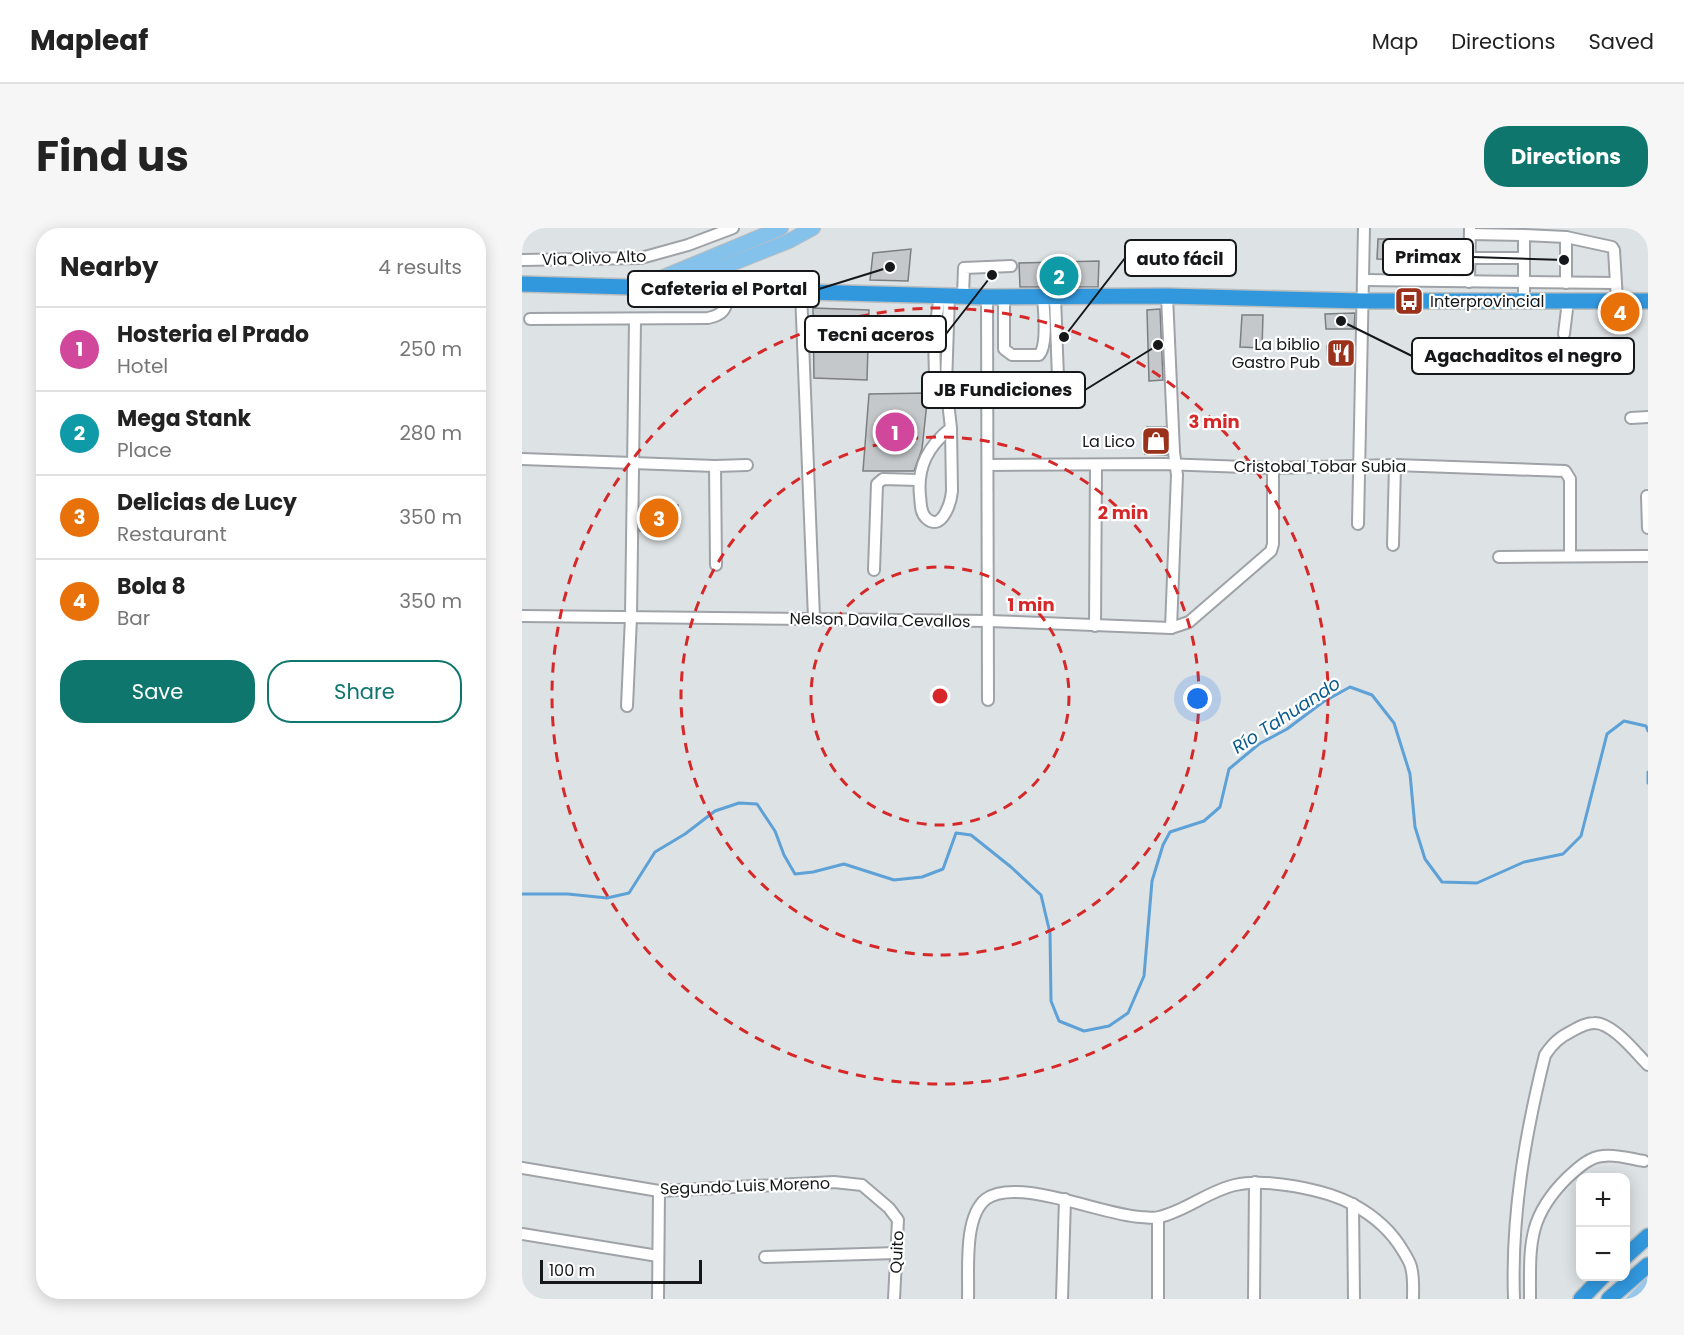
<!DOCTYPE html>
<html lang="en">
<head>
<meta charset="utf-8">
<style>
  :root { --surface:#fff; --page:#f6f6f6; --text:#222; --muted:#767676; --line:#e0e0e0; --accent:#0f766e }
  body { margin:0; font-family:Poppins,sans-serif; background:var(--page); color:var(--text) }
  .controls { position:absolute; right:18px; bottom:18px; display:grid; overflow:hidden; border-radius:12px; box-shadow:0 3px 15px #0003 }
  .controls button { width:54px; height:54px; display:grid; place-items:center; padding:0; border:0; border-bottom:2px solid var(--line); background:var(--surface); color:var(--text); font:30px sans-serif }
  .scale { position:absolute; left:18px; bottom:15px; width:162px; box-sizing:border-box; padding-left:6px; border:3px solid #151718; border-top:0; font-size:16px; line-height:21px; white-space:nowrap; color:#151718; -webkit-text-stroke:4px #fff; paint-order:stroke }
  .you { position:absolute; left:676px; top:471px; width:21px; height:21px; margin:-15px; border:4px solid #fff; border-radius:50%; background:#1a73e8; box-shadow:0 0 0 9px #1a73e833 }
  .badge { display:grid; place-items:center; width:39px; height:39px; border-radius:50%; background:var(--accent); color:#fff; font-size:20px; font-weight:700 }
  .pin { position:absolute; translate:-50% -50%; border:3px solid #fff; box-shadow:0 2px 6px #0006 }
  .list { margin:0; padding:0; list-style:none }
  h2 { display:flex; justify-content:space-between; align-items:center; height:78px; margin:0; padding:0 24px; font-size:26px }
  h2 small { font-size:20px; font-weight:400; color:var(--muted) }
  .list li { display:grid; grid-template-columns:39px 1fr auto; gap:18px; align-items:center; box-sizing:border-box; height:84px; padding:0 24px; border-top:2px solid var(--line) }
  .list b { display:block; font-size:22px; white-space:nowrap }
  .list p { margin:0; font-size:20px; white-space:nowrap; color:var(--muted) }
  .list em { font-size:20px; font-style:normal; color:var(--muted) }
  .actions { display:flex; gap:12px; padding:18px 24px }
  .actions a { flex:1; padding:14px 0; border:2px solid var(--accent); border-radius:24px; text-align:center; font-size:21px; color:var(--accent) }
  .actions .main { background:var(--accent); color:#fff }
  .map { position:relative; flex:none; width:1126px; height:1071px; overflow:hidden; border-radius:24px }
  header { display:flex; align-items:center; gap:36px; box-sizing:border-box; height:84px; padding:0 30px; background:var(--surface); border-bottom:2px solid var(--line) }
  header strong { font-size:28px }
  nav { display:flex; gap:33px; margin-inline-start:auto; font-size:21px }
  .intro { display:flex; align-items:center; justify-content:space-between; box-sizing:border-box; height:144px; padding:0 36px }
  h1 { margin:0; font-size:42px }
  .button { padding:15px 27px; border-radius:24px; background:var(--accent); color:#fff; font-size:21px; font-weight:700 }
  main { display:flex; gap:36px; padding:0 36px }
  aside { flex:1; background:var(--surface); border-radius:24px; box-shadow:0 3px 15px #0003 }
  .map>svg:first-child { display:block }
  .green { fill:#99c7ec }
  .lines { fill:none; stroke-linecap:round; stroke-linejoin:round }
  .stream { stroke:#5da1d6; stroke-width:3 }
  .building { fill:#c4c8cb; stroke:#7b7f82; stroke-width:1.5 }
  .minor-casing { stroke:#9fa3a7; stroke-width:14 }
  .major-casing { stroke:#bdbebe; stroke-width:16 }
  .highway-casing { stroke:#bdbebe; stroke-width:18 }
  .minor { stroke:#fff; stroke-width:10 }
  .major { stroke:#84c1eb; stroke-width:14 }
  .highway { stroke:#3298de; stroke-width:15 }
  .ring { fill:none; stroke:#d62828; stroke-width:3; stroke-dasharray:10 8 }
  .labels { text-anchor:middle; dominant-baseline:central; stroke-width:4.5; stroke-linejoin:round; paint-order:stroke }
  .street-label { font-size:16px; fill:#151718; stroke:#fff }
  .poi-label { font-size:16px; fill:#151718; stroke:#fff; text-anchor:end }
  .water-label { font-size:18px; font-style:italic; fill:#095c8e; stroke:#fff }
  .centre { fill:#d62828; stroke:#fff; stroke-width:3 }
  .ring-label { font-size:18px; text-anchor:middle; font-weight:bold; fill:#d62828; stroke:#fff; stroke-width:4.5; stroke-linejoin:round; paint-order:stroke }
  .leader { fill:none; stroke:#151718; stroke-width:2 }
  .callout-dot { fill:#151718; stroke:#fff; stroke-width:2 }
  .callout { fill:#fff; stroke:#151718; stroke-width:2 }
  .callout-label { font-size:18px; text-anchor:middle; font-weight:bold; fill:#151718 }
</style>
</head>
<body>
<header>
<strong>Mapleaf</strong>
<nav><a>Map</a><a>Directions</a><a>Saved</a></nav>
</header>
<div class="intro"><h1>Find us</h1><a class="button">Directions</a></div>
<main>
<aside>
<h2>Nearby<small>4 results</small></h2>
<ul class="list">
<li><span class="badge" style="background:#d1479c">1</span><div><b>Hosteria el Prado</b><p>Hotel</p></div><em>250 m</em></li>
<li><span class="badge" style="background:#0f9aa8">2</span><div><b>Mega Stank</b><p>Place</p></div><em>280 m</em></li>
<li><span class="badge" style="background:#e8710a">3</span><div><b>Delicias de Lucy</b><p>Restaurant</p></div><em>350 m</em></li>
<li><span class="badge" style="background:#e8710a">4</span><div><b>Bola 8</b><p>Bar</p></div><em>350 m</em></li>
</ul>
<div class="actions"><a class="main">Save</a><a>Share</a></div>
</aside>
<div class="map">
<svg width="1126" height="1071" viewBox="0 0 1126 1071">
  <rect width="100%" height="100%" fill="#dde2e5"/>
  <path class="green" d="M1125,1049L1126,1071H1103Z"/>
  <g class="lines">
    <g class="stream">
      <path d="M1126,544V555"/>
      <path d="M0,666H46L85,670L107,665L133,624L163,606L193,583L217,575L235,576L253,603L262,627L273,646L291,644L322,636L372,652L400,649L421,641L434,605L449,607L489,639L519,667L528,705L529,773L537,793L562,803L587,798L606,785L622,748L630,653L641,617L648,604L682,593L698,579L707,541L737,516L765,501L801,474L828,459L850,467L872,495L888,546L893,599L903,631L920,654L955,655L1002,634L1041,626L1059,608L1085,506L1102,493L1124,498L1126,503"/>
    </g>
  </g>
  <g class="building">
    <path d="M856,11H922L923,32L855,31Z"/>
    <path d="M389,21L386,53L348,52L351,25Z"/>
    <path d="M577,33L576,59H498L497,35Z"/>
    <path d="M291,80L347,82L345,152L292,150Z"/>
    <path d="M638,81L641,152L627,153L625,82Z"/>
    <path d="M833,85L832,101H804L803,86Z"/>
    <path d="M720,87H741L740,120L718,119Z"/>
    <path d="M832,117V131L806,133L805,118Z"/>
    <path d="M406,165L400,221L392,243H341L347,166Z"/>
    <path d="M625,199H643L645,227L623,226Z"/>
    <path d="M156,277V301L118,303L119,279Z"/>
  </g>
  <g class="lines">
    <g class="minor-casing">
      <g id="minor">
        <path d="M948,6L1002,7"/>
        <path d="M1044,9V55"/>
        <path d="M947,30H1002"/>
        <path d="M0,32L119,30L166,17L211,0"/>
        <path d="M841,52L1093,55"/>
        <path d="M947,54L948,0"/>
        <path d="M279,64L292,390"/>
        <path d="M418,67L412,108L413,149L416,155L424,157"/>
        <path d="M427,67L424,157L429,200L430,263C429,274 420,305 404,290C398,284 399,276 398,268C395,239 406,218 429,200"/>
        <path d="M441,68L442,40L489,38"/>
        <path d="M645,68L652,224L655,247L649,400"/>
        <path d="M465,69L466,472"/>
        <path d="M482,69V121L490,127H517C526,117 522,83 521,69"/>
        <path d="M533,69L536,150"/>
        <path d="M1002,73V7L1044,9L1090,19L1092,22L1095,72"/>
        <path d="M8,91L186,90C205,86 203,79 209,62"/>
        <path d="M1042,106L1046,73"/>
        <path d="M1109,190L1126,189"/>
        <path d="M0,231L193,238"/>
        <path d="M467,237L642,236L751,240L873,237L1043,243L1048,251V328"/>
        <path d="M1125,268L1126,300"/>
        <path d="M836,296L842,0"/>
        <path d="M871,317L873,237"/>
        <path d="M977,329L1126,328"/>
        <path d="M194,337L193,238L225,237"/>
        <path d="M352,342L355,256L361,251L396,252"/>
        <path d="M0,388L467,393L649,400L667,394L749,323L751,316V240"/>
        <path d="M573,398L574,237"/>
        <path d="M105,478L109,389L113,92"/>
        <path d="M0,940L137,963L312,954L340,957L367,980L376,992L372,1071"/>
        <path d="M831,976L832,1071"/>
        <path d="M0,1006L136,1028"/>
        <path d="M243,1029L375,1025"/>
        <path d="M136,1071L137,963"/>
        <path d="M446,1071C447,1044 441,989 464,971C495,948 582,988 619,989C625,989 632,991 637,989C664,983 686,963 713,957C744,950 803,961 832,977C852,988 870,1004 881,1023C884,1028 888,1034 889,1039C892,1049 891,1061 891,1071"/>
        <path d="M540,1071L543,971"/>
        <path d="M636,1071V990"/>
        <path d="M732,1071L733,954"/>
        <path d="M992,1071C989,988 1003,907 1023,827C1031,815 1038,809 1050,803C1057,799 1064,795 1072,795C1090,794 1114,825 1126,837"/>
        <path d="M1008,1071C1008,1017 1005,989 1046,949C1056,940 1067,929 1081,928C1093,926 1110,931 1122,933"/>
      </g>
    </g>
    <g class="major-casing">
      <g id="major">
        <path d="M117,59L259,0"/>
        <path d="M149,60L267,13L291,0"/>
      </g>
    </g>
    <g class="highway-casing">
      <g id="highway">
        <path d="M0,56L465,69L645,68L841,73H1126"/>
        <path d="M1104,1028L1126,1008"/>
        <path d="M1059,1071L1081,1048"/>
        <path d="M1087,1071L1126,1037"/>
      </g>
    </g>
    <use href="#minor" class="minor"/>
    <use href="#major" class="major"/>
    <use href="#highway" class="highway"/>
  </g>
  <g class="ring">
    <circle cx="418" cy="468" r="129"/>
    <circle cx="418" cy="468" r="259"/>
    <circle cx="418" cy="468" r="388"/>
  </g>
  <defs>
    <g id="bus-square" transform="scale(1.5)"><rect x="-9" y="-9" width="18" height="18" rx="4" fill="#9a311b" stroke="#fff"/><path d="M-5-6H5V4H4V6H2V4H-2V6H-4V4H-5ZM-3.5-4V0h7V-4ZM-3.5 1.2v1.5H-2V1.2ZM2 1.2v1.5H3.5V1.2Z" fill="#fff"/></g>
    <g id="restaurant-square" transform="scale(1.5)"><rect x="-9" y="-9" width="18" height="18" rx="4" fill="#9a311b" stroke="#fff"/><path d="M-5-6h1v4h1v-4h1v4h1v-4h1v5L-1.5 .5V6h-2V.5L-5-1ZM5-6V6H3V1.5H1.5Q1.5-4 5-6Z" fill="#fff"/></g>
    <g id="shop-square" transform="scale(1.5)"><rect x="-9" y="-9" width="18" height="18" rx="4" fill="#9a311b" stroke="#fff"/><path d="M-5-2.5h2.3a2.7 3.5 0 0 1 5.4 0H5L5.5 6h-11ZM-1.5-2.5h3a1.5 2.3 0 0 0-3 0Z" fill="#fff"/></g>
  </defs>
  <g fill-rule="evenodd">
    <use href="#bus-square" x="887" y="73"/>
    <use href="#restaurant-square" x="819" y="125"/>
    <use href="#shop-square" x="634" y="213"/>
  </g>
  <g class="labels">
    <g class="street-label">
      <text transform="translate(72 30) rotate(-2)">Via Olivo Alto</text>
      <text x="798" y="238">Cristobal Tobar Subia</text>
      <text transform="translate(358 392) rotate(1)">Nelson Davila Cevallos</text>
      <text transform="translate(223 958) rotate(-2)">Segundo Luis Moreno</text>
      <text transform="translate(375 1024) rotate(-87)">Quito</text>
    </g>
    <g class="poi-label">
      <text x="908" y="73" text-anchor="start">Interprovincial</text>
      <text x="798" y="116">La biblio<tspan x="798" dy="18">Gastro Pub</tspan></text>
      <text x="613" y="213">La Lico</text>
    </g>
    <g class="water-label">
      <text transform="translate(764 487) rotate(-33)">Río Tahuando</text>
    </g>
  </g>
  <circle cx="418" cy="468" r="9" class="centre"/>
  <g class="ring-label">
    <text x="692" y="200">3 min</text>
    <text x="601" y="291">2 min</text>
    <text x="509" y="383">1 min</text>
  </g>
  <path class="leader" d="M1042 32L951 29M542 109L603 30M368 39L297 61M470 47L424 106M819 93L890 128M636 117L563 162"/>
  <g class="callout-dot">
    <circle cx="1042" cy="32" r="6"/>
    <circle cx="542" cy="109" r="6"/>
    <circle cx="368" cy="39" r="6"/>
    <circle cx="470" cy="47" r="6"/>
    <circle cx="819" cy="93" r="6"/>
    <circle cx="636" cy="117" r="6"/>
  </g>
  <g class="callout">
    <rect x="861" y="11" width="90" height="36" rx="6"/>
    <rect x="603" y="12" width="111" height="36" rx="6"/>
    <rect x="106" y="43" width="191" height="36" rx="6"/>
    <rect x="283" y="88" width="141" height="36" rx="6"/>
    <rect x="890" y="110" width="222" height="36" rx="6"/>
    <rect x="400" y="144" width="163" height="36" rx="6"/>
  </g>
  <g class="callout-label">
    <text x="906" y="35">Primax</text>
    <text x="658" y="37">auto fácil</text>
    <text x="202" y="67">Cafeteria el Portal</text>
    <text x="354" y="113">Tecni aceros</text>
    <text x="1001" y="134">Agachaditos el negro</text>
    <text x="481" y="168">JB Fundiciones</text>
  </g>
</svg>
<div class="controls">
<button>+</button>
<button>−</button>
</div>
<div class="scale">100 m</div>
<div class="you"></div>
<div class="pin badge" style="left:373px;top:204px;background:#d1479c">1</div>
<div class="pin badge" style="left:537px;top:48px;background:#0f9aa8">2</div>
<div class="pin badge" style="left:137px;top:290px;background:#e8710a">3</div>
<div class="pin badge" style="left:1098px;top:84px;background:#e8710a">4</div>
</div>
</main>
</body>
</html>
